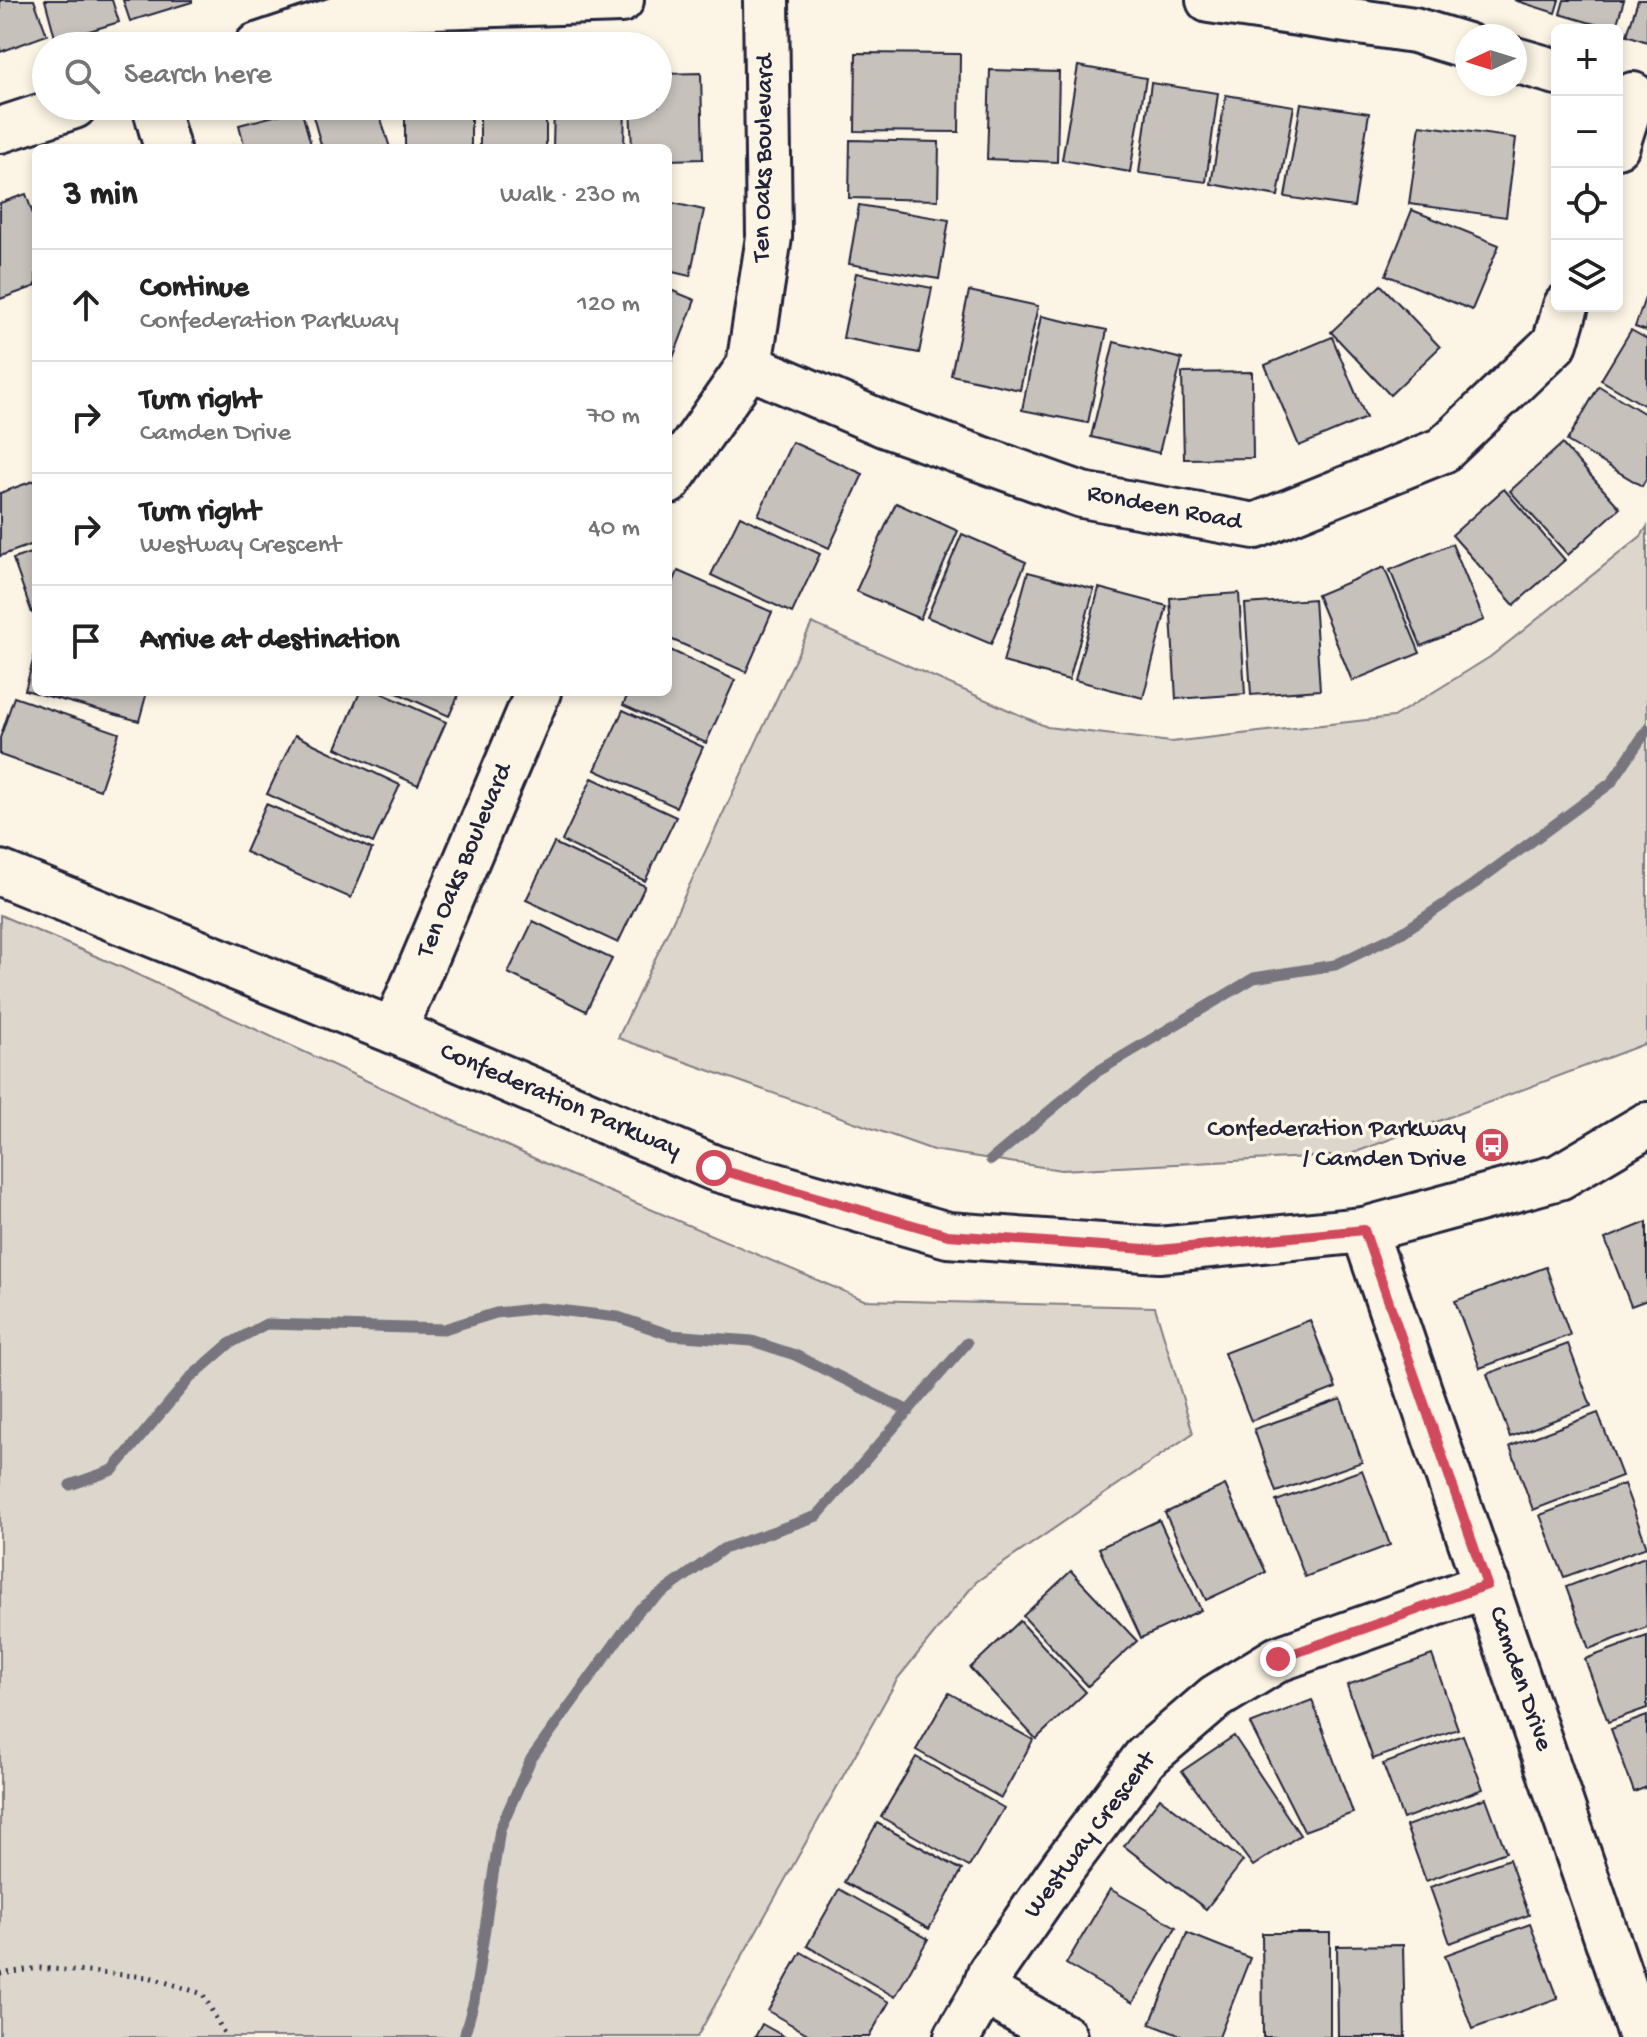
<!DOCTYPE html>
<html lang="en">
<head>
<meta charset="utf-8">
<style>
  :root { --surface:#fff; --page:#f2f2f2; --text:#222; --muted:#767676; --line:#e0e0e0 }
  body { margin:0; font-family:"Gochi Hand",sans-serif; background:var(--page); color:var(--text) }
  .controls { position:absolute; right:24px; top:24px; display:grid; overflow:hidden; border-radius:12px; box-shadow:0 4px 12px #0003 }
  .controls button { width:72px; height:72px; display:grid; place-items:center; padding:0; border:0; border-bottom:2px solid var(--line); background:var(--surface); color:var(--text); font:40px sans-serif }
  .compass { position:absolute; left:1455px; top:24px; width:72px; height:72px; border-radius:50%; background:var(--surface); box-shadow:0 4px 12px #0003; rotate:266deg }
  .stop { position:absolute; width:24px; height:24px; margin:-18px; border:6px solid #d1495b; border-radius:50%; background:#fff }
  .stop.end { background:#d1495b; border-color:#fff; box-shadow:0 2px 8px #0008 }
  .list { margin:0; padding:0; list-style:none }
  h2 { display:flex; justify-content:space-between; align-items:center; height:104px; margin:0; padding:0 32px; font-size:34px }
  h2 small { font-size:26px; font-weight:400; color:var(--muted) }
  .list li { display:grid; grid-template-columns:52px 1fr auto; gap:24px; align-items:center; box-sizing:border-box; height:112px; padding:0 32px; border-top:2px solid var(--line) }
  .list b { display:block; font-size:30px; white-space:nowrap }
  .list p { margin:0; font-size:26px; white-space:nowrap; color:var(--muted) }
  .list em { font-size:26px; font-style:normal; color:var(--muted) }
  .icon { flex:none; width:44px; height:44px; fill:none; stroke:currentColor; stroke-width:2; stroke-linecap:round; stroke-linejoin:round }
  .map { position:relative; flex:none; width:1647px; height:2037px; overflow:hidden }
  .search { position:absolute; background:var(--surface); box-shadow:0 4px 12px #0003; left:32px; top:32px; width:640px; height:88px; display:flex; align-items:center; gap:20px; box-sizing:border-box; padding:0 28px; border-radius:44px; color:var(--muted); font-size:30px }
  .panel { position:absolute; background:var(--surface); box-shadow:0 4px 12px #0003; left:32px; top:144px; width:640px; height:552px; border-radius:12px }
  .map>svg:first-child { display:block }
  .green { fill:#dcd6cc; stroke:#7f7c84; stroke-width:2 }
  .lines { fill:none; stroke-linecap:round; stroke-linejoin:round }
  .stream { stroke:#78757e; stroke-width:11 }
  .building { fill:#c6c1bb; stroke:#22223b; stroke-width:2 }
  .street-casing { stroke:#22223b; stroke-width:50 }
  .secondary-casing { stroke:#22223b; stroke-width:50 }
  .path { stroke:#22223b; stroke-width:5; stroke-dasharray:2 6; stroke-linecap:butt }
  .street { stroke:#fcf5e5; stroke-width:44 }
  .secondary { stroke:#fcf5e5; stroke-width:44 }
  .route { stroke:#d1495b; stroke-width:10 }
  .labels { text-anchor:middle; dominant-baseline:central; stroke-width:7; stroke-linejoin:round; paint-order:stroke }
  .street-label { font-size:26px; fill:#22223b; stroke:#fcf5e5 }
  .poi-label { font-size:26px; fill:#22223b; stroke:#fcf5e5; text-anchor:end }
</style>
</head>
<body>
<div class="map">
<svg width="1647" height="2037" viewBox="0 0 1647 2037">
  <rect width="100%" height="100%" fill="#fcf5e5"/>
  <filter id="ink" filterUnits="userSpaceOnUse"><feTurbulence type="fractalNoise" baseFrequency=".0125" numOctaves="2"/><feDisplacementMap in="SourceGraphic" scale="16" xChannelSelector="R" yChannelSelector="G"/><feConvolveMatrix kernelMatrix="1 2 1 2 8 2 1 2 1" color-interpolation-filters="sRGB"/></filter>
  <g filter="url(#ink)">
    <g class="green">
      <path d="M1647,527V1043L1348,1155L1061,1170L933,1150L618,1038L812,623L1047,727L1171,742L1393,717L1490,657L1641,536Z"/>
      <path d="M0,915L121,967L568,1174L864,1300L1155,1307L1193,1433L976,1582L898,1678L697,2037H0Z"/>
    </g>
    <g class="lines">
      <g class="stream">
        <path d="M991,1160L1095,1073L1254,978L1335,965L1403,932L1474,884L1611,783L1647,730"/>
        <path d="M70,1485L113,1470L191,1377L229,1344L266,1324L444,1329L496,1313L541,1308L618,1317L671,1335L752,1341L795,1355L909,1411"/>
        <path d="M464,2037L474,2001L500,1829L531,1759L640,1609L723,1549L817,1516L967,1343"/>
      </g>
    </g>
    <g class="building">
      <path d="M0,0H34L47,35L0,52Z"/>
      <path d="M45,0H112L119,22L56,41Z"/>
      <path d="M123,0H192V2L130,21Z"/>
      <path d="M1514,0H1559L1555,13Z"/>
      <path d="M1564,0H1624L1615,30L1560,14Z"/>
      <path d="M1638,0H1647V42L1627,35Z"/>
      <path d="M856,53L960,54L959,132L855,131Z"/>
      <path d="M1078,66L1146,78L1130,172L1062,160Z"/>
      <path d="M990,70L1059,72L1057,162L987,159Z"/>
      <path d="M701,73L703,159L668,160V148H632L630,106H658V74Z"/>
      <path d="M1151,83L1218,93L1206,182L1139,173Z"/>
      <path d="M1226,95L1294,106L1278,196L1211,184Z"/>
      <path d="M1301,103L1369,113L1354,207L1285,197Z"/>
      <path d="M310,106H377L390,148H322Z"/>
      <rect x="405" y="106" width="66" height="42"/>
      <rect x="480" y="106" width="66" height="42"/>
      <path d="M554,106H625L624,148H553Z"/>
      <path d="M301,109L312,148H245L239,125Z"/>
      <path d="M1420,125L1516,138L1506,217L1409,204Z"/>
      <path d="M850,140L939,142L938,200L849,198Z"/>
      <path d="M26,194L36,223V286L0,299V203Z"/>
      <path d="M668,202L704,210L690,276L668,271Z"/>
      <path d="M859,205L949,220L939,279L849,264Z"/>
      <path d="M1412,210L1499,245L1472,310L1386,275Z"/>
      <path d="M856,273L932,288L919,353L843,338Z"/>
      <path d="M1381,285L1440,347L1390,395L1331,332Z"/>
      <path d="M668,289L695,300L671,363L668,361Z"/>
      <path d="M969,291L1038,306L1020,390L951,375Z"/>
      <path d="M1647,292V331L1635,327Z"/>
      <path d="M1041,316L1107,330L1088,423L1022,410Z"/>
      <path d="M1631,330L1647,339V407L1601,380Z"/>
      <path d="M1332,337L1366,418L1299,446L1265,365Z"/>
      <path d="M1114,342L1182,359L1159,453L1091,437Z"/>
      <path d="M1252,372L1253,458L1184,459L1182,373Z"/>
      <path d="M1599,386L1647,415V477L1642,486L1567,441Z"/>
      <path d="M792,442L863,474L829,548L758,515Z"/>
      <path d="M1562,444L1620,508L1568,555L1510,491Z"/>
      <path d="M36,480V543L0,556V493Z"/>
      <path d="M1504,489L1565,560L1514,605L1452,535Z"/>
      <path d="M896,503L958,531L920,619L856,591Z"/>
      <path d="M740,516L820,554L792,613L711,575Z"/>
      <path d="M962,534L1026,562L991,644L927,617Z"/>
      <path d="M1452,544L1484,620L1421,646L1390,570Z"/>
      <path d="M36,551V612L32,613L13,559Z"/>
      <path d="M1384,567L1420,653L1352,681L1317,595Z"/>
      <path d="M678,571L772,612L746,672L668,638V595Z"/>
      <path d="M1028,572L1094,589L1069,680L1003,662Z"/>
      <path d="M1099,588L1167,606L1143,698L1075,680Z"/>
      <path d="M1239,593L1245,694L1176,699L1170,598Z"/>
      <path d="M1314,599L1320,690L1251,695L1245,604Z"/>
      <path d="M668,649L735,680L706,743L623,705L629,692H668Z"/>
      <path d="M36,650V692H147L139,721L25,690Z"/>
      <path d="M360,692H379L446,722L418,785L336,748Z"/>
      <path d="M395,692H460L449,716Z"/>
      <path d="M14,697L119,733L100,790L0,755V738Z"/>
      <path d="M623,710L703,747L676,807L595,770Z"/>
      <path d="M295,735L400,785L373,843L267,794Z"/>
      <path d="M592,778L676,817L645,881L562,841Z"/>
      <path d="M266,804L372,849L351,898L245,852Z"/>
      <path d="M554,843L645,886L618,943L526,900Z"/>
      <path d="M533,921L612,959L586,1011L508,973Z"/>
      <path d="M1647,1222V1300L1631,1306L1605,1239Z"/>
      <path d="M1546,1267L1570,1335L1480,1368L1455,1301Z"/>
      <path d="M1310,1320L1336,1388L1251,1421L1224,1353Z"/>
      <path d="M1568,1344L1591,1406L1510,1437L1487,1374Z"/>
      <path d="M1341,1399L1362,1462L1276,1492L1254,1429Z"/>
      <path d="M1598,1413L1622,1476L1533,1510L1510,1446Z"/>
      <path d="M1362,1470L1390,1545L1305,1577L1276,1501Z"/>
      <path d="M1624,1484L1647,1547L1564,1577L1540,1515Z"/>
      <path d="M1225,1485L1266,1572L1206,1600L1165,1513Z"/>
      <path d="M1159,1520L1201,1610L1141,1638L1099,1548Z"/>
      <path d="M1645,1557L1647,1627L1589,1649L1566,1587Z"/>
      <path d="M1071,1571L1137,1641L1088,1686L1023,1616Z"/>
      <path d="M1020,1621L1086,1692L1036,1739L970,1668Z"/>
      <path d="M1647,1636V1708L1608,1722L1585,1659Z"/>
      <path d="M1432,1655L1458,1729L1373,1759L1347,1685Z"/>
      <path d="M949,1693L1033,1740L1001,1798L916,1750Z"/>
      <path d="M1312,1700L1353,1813L1304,1831L1250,1724Z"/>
      <path d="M1647,1716V1787L1634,1792L1611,1729Z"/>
      <path d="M1463,1735L1483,1789L1403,1819L1383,1764Z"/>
      <path d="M1234,1736L1300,1835L1253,1866L1182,1771Z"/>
      <path d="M916,1757L1004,1808L969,1867L881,1817Z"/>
      <path d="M1160,1798L1243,1861L1206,1909L1124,1846Z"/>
      <path d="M1486,1798L1506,1852L1426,1881L1406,1826Z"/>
      <path d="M877,1823L962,1870L929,1929L844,1882Z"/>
      <path d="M1509,1859L1529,1915L1450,1943L1430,1887Z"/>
      <path d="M839,1889L928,1939L895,1997L807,1946Z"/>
      <path d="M1110,1889L1176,1927L1133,2003L1066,1964Z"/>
      <path d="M1530,1924L1558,1998L1472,2029L1445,1955Z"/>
      <path d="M1187,1933L1250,1958L1219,2037H1184L1150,2024Z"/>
      <path d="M1262,1933H1330V2037H1263Z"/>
      <path d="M1403,1945L1405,2037H1338L1337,1946Z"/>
      <path d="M801,1952L889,2002L869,2037H813L768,2011Z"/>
      <path d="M762,2024L785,2037H755Z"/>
    </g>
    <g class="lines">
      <g class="street-casing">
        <g id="street">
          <path d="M1209,0L1414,30L1467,46"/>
          <path d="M257,46L371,8L621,0"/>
          <path d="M1515,60L1557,72"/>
          <path d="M155,106L167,148"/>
          <path d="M0,130L74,106"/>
          <path d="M1617,145L1633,95"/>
          <path d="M749,366L886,425L1082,495L1255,526L1443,450L1555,343L1566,306"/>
          <path d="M1364,1230L1641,2037"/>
          <path d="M984,1991L1064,2037"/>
          <path d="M957,2037L984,1991L990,1973L1064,1866L1145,1758L1216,1697L1278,1659L1487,1585"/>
        </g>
      </g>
      <g class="secondary-casing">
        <g id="secondary">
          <path d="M668,482L749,366L769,237L766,0"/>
          <path d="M0,873L394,1031L714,1168L948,1235L1159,1250L1364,1230L1559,1177L1647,1125"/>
          <path d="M394,1031L538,692"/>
        </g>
      </g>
      <path class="path" d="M0,1974L39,1968L149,1977L203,1994L226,2037"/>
      <use href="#street" class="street"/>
      <use href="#secondary" class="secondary"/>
    </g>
  </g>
  <g class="lines" filter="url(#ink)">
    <path class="route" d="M714,1168L948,1235L1159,1250L1364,1230L1487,1585L1278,1659"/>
  </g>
  <defs>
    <g id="bus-disc" transform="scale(1.8)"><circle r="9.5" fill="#d1495b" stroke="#fcf5e5"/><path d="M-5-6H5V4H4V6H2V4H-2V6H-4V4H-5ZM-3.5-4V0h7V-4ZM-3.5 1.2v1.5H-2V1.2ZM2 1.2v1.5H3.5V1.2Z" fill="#fff"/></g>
  </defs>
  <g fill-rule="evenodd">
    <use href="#bus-disc" x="1492" y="1145"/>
  </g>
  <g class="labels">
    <g class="street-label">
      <text transform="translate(765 158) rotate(-89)">Ten Oaks Boulevard</text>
      <text transform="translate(1164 509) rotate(11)">Rondeen Road</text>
      <text transform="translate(466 861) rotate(-67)">Ten Oaks Boulevard</text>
      <text transform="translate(560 1102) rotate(23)">Confederation Parkway</text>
      <text transform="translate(1519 1679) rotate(71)">Camden Drive</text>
      <text transform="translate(1091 1836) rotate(-53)">Westway Crescent</text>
    </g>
    <g class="poi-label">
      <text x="1466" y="1130">Confederation Parkway<tspan x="1466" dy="30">/ Camden Drive</tspan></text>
    </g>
  </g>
</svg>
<div class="controls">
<button>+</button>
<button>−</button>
<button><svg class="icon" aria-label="locate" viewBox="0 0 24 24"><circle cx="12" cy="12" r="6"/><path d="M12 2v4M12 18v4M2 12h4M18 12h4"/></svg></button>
<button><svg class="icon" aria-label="layers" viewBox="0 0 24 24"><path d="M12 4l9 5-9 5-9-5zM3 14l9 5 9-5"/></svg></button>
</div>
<svg class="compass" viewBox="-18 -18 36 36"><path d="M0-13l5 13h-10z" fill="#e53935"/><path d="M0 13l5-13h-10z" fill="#767676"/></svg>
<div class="stop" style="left:714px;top:1168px"></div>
<div class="stop end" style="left:1278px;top:1659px"></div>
<div class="search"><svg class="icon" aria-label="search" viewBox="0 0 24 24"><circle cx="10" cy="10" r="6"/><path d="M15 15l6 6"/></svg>Search here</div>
<section class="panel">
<h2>3 min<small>Walk · 230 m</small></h2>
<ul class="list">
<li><svg class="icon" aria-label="ahead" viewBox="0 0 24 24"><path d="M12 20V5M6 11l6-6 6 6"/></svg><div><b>Continue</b><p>Confederation Parkway</p></div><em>120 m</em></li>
<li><svg class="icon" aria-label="right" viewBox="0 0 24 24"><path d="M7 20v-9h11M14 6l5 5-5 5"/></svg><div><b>Turn right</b><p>Camden Drive</p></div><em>70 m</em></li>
<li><svg class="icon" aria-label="right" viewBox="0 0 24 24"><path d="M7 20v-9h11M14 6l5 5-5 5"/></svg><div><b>Turn right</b><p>Westway Crescent</p></div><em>40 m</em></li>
<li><svg class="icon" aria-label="arrive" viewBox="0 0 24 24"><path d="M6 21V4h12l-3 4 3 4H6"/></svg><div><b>Arrive at destination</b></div></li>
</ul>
</section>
</div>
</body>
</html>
